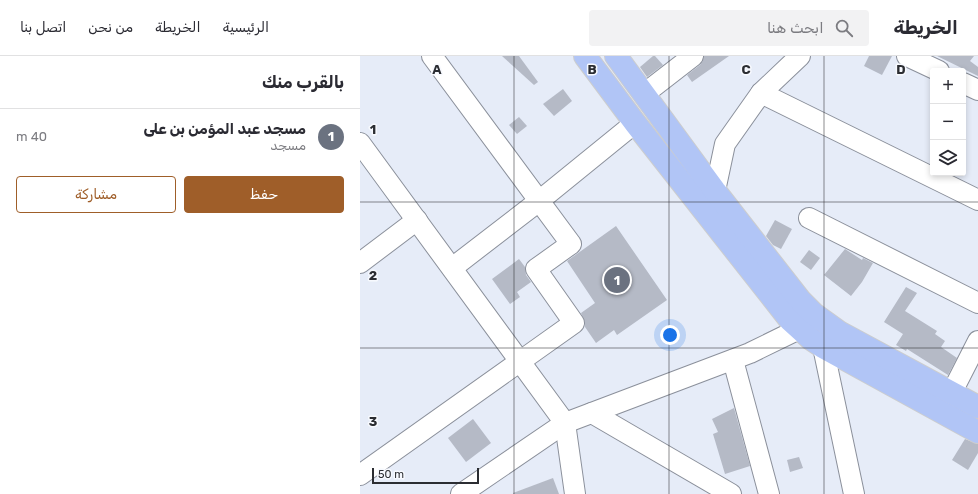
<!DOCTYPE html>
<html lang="ar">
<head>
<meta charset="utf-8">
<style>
  :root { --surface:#fff; --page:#f2f2f3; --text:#2b2b33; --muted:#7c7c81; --line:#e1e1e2; --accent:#9f5e29 }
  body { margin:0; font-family:Rubik,"Noto Sans Arabic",sans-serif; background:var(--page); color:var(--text); direction:rtl }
  .controls { position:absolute; right:12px; top:12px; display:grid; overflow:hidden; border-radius:4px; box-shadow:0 2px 6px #0003 }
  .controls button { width:36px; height:36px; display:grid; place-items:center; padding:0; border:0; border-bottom:1px solid var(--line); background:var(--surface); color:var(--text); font:20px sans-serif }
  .scale { position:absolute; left:12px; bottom:10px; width:107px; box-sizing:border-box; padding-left:4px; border:2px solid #2b2d32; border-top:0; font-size:11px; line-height:14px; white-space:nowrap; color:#2b2d32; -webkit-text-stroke:3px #f7f9fe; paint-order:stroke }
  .you { position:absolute; left:310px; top:279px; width:14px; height:14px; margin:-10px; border:3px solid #fff; border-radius:50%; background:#1a73e8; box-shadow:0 0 0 6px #1a73e833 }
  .badge { display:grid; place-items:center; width:26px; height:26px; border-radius:50%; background:var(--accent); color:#fff; font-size:13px; font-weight:700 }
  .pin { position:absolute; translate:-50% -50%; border:2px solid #fff; box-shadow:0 1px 4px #0006 }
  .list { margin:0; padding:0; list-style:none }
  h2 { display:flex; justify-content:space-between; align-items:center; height:52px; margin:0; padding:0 16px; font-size:17px }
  h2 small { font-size:13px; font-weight:400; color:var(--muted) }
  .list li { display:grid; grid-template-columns:26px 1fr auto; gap:12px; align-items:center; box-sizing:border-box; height:56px; padding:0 16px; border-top:1px solid var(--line) }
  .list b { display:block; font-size:15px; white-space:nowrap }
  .list p { margin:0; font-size:13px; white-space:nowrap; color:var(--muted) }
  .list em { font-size:13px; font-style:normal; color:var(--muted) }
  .actions { display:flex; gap:8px; padding:12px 16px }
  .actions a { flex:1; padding:9px 0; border:1px solid var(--accent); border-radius:4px; text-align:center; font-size:14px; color:var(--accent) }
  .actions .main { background:var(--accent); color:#fff }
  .icon { flex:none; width:22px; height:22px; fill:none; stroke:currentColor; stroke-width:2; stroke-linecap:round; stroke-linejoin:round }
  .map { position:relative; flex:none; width:618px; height:438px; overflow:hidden; direction:ltr }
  header { display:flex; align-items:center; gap:24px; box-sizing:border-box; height:56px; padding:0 20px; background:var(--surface); border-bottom:1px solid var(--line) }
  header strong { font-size:19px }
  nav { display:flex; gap:22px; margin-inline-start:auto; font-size:14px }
  .search { width:280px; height:36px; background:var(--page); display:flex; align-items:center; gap:10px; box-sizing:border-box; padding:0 14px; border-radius:4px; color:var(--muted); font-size:15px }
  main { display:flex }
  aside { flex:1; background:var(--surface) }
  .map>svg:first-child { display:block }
  .building { fill:#b5bac6 }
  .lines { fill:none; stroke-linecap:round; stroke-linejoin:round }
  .minor-casing { stroke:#8b909b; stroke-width:22 }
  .major-casing { stroke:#cccdce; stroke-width:24 }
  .minor { stroke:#fff; stroke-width:20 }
  .major { stroke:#b1c5f6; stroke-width:22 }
  .grid { fill:none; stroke:#2b2d32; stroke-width:1; stroke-opacity:0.55 }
  .grid-label { font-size:13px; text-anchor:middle; font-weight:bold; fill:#2b2d32; stroke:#f7f9fe; stroke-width:3; stroke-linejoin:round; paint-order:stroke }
</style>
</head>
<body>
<header>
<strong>الخريطة</strong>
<div class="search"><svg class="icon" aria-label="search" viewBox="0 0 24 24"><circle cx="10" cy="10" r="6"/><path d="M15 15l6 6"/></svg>ابحث هنا</div>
<nav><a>الرئيسية</a><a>الخريطة</a><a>من نحن</a><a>اتصل بنا</a></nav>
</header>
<main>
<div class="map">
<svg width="618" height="438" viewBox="0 0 618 438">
  <rect width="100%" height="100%" fill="#e6ecf8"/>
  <g class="building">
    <path d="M142,0H159L178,26L174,29Z"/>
    <path d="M293,0H295L303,9L287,21L280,11Z"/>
    <path d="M344,0H369L332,26L327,19L340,9L343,5Z"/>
    <path d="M509,0H532L522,19L504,10Z"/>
    <path d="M577,0H614L610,5L618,11V20Z"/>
    <path d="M203,33L212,45L194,60L183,48Z"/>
    <path d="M159,61L167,70L157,78L149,69Z"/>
    <path d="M415,164L432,173L421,193L413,189L406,180Z"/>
    <path d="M256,170L307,244L257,279L254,274L236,287L225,271V266L221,257L235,247L207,205Z"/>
    <path d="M485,193L502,204L503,202L513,207L502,226L491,240L464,219Z"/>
    <path d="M449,194L460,202L451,214L440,206Z"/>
    <path d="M159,203L165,211L166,219L171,226L157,236L160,241L150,248L132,223Z"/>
    <path d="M546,231L557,237L545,255L577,275L575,278L585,285L581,291L597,302L588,319L547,293L546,295L536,289L543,278L524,266Z"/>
    <path d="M374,352L390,410L365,418L353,378L358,376L352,363Z"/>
    <path d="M113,363L131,387L106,406L88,382Z"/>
    <path d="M605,383L618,388V397L608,414L592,404Z"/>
    <path d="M439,401L443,412L430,416L427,404Z"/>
    <path d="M193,422L199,438H153V437Z"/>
  </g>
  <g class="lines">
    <g class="minor-casing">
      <g id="minor">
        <path d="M547,0L579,15"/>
        <path d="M603,27L618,34"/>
        <path d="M401,37L618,144"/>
        <path d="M284,38L333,0"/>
        <path d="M0,87L205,367L215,438"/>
        <path d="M355,135L365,88L401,37L440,0"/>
        <path d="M449,162L618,247"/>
        <path d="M0,207L57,164"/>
        <path d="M92,212L179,145L275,67"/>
        <path d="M463,291L494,438"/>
        <path d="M373,304L409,438"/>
        <path d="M592,336L618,285"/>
        <path d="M232,357L371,438"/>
        <path d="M0,419L214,267L176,213L211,188L72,0"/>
        <path d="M101,438L205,367L390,297L439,273"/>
      </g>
    </g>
    <g class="major-casing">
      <g id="major">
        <path d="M225,0L275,67L430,264L451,283L463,291L618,376"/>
        <path d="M256,0L355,135L440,244L454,258L479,276L618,351"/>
      </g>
    </g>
    <use href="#minor" class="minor"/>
    <use href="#major" class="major"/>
  </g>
  <path class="grid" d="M154,0V438M309,0V438M464,0V438M0,146H618M0,292H618"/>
  <g class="grid-label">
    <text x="77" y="18">A</text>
    <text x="232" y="18">B</text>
    <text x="386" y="18">C</text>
    <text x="541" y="18">D</text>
    <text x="13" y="78">1</text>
    <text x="13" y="224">2</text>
    <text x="13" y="370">3</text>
  </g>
</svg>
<div class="controls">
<button>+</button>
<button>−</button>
<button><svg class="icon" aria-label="layers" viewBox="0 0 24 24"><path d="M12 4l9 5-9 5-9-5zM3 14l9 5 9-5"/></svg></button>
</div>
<div class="scale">50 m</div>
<div class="you"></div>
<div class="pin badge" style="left:257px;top:224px;background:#6b7280">1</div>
</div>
<aside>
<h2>بالقرب منك<small></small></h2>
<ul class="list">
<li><span class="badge" style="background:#6b7280">1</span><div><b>مسجد عبد المؤمن بن على</b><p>مسجد</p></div><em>40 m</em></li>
</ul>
<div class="actions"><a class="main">حفظ</a><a>مشاركة</a></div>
</aside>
</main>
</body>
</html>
